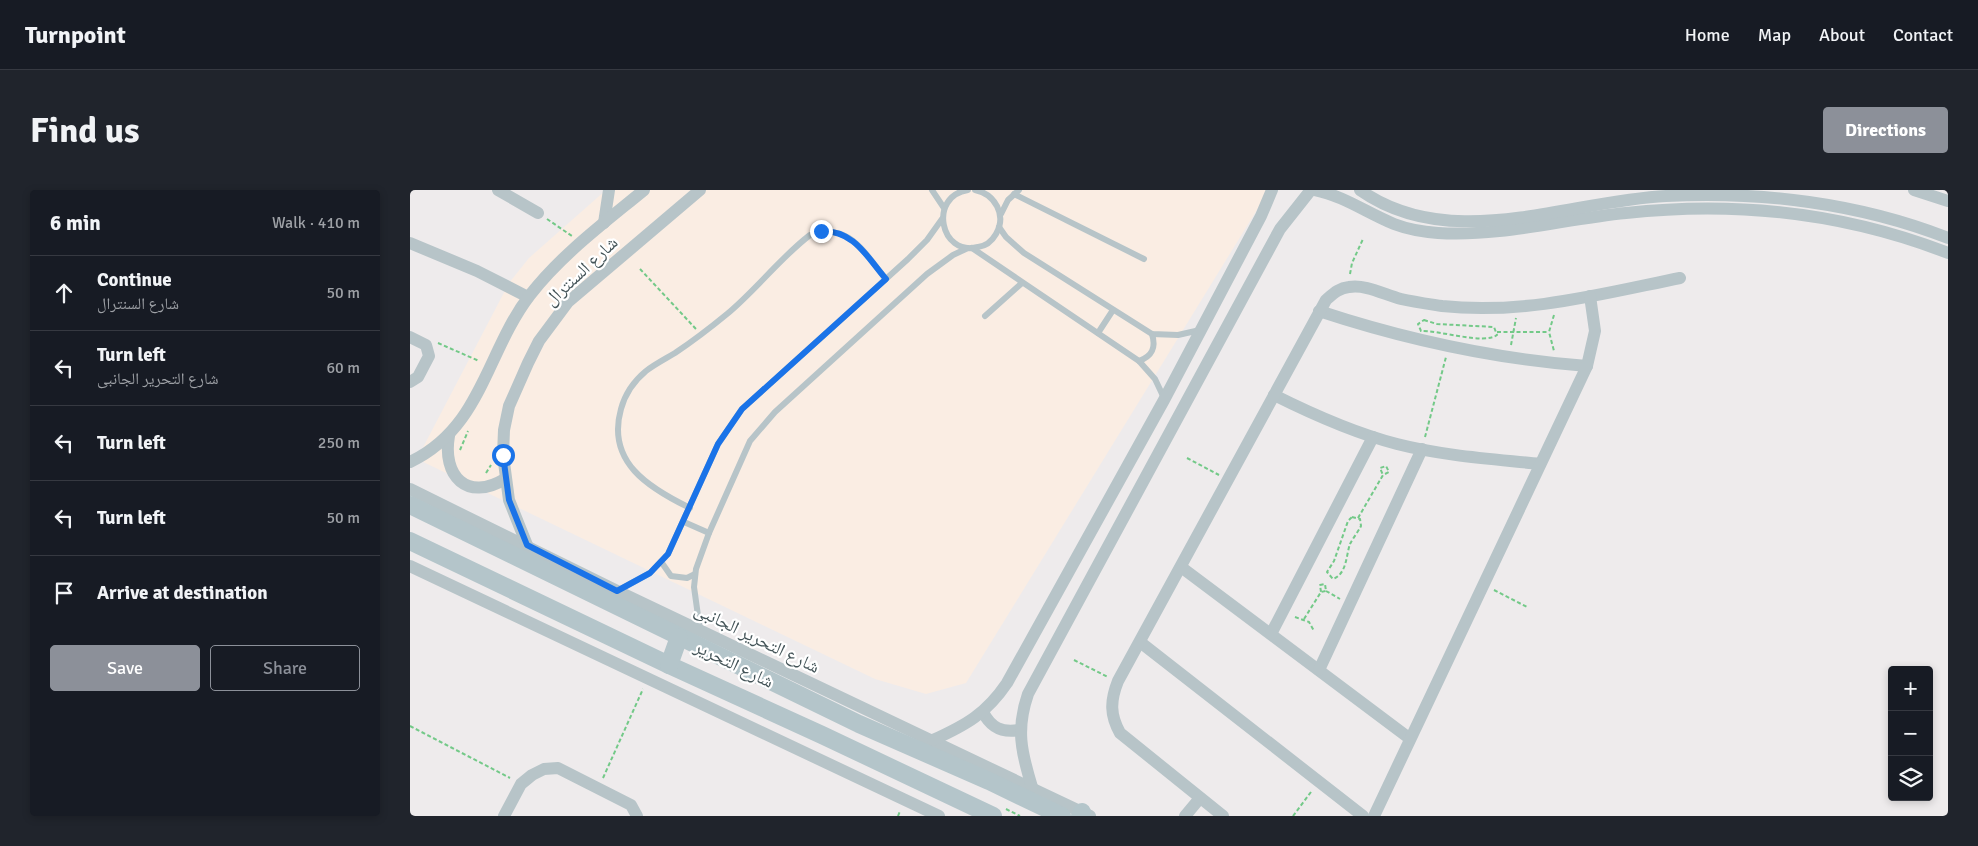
<!DOCTYPE html>
<html lang="en">
<head>
<meta charset="utf-8">
<style>
  :root { --surface:#171b24; --page:#20242c; --text:#f1f3f6; --muted:#9ea1a6; --line:#363941; --accent:#8c9099 }
  body { margin:0; font-family:Signika,"Noto Naskh Arabic",sans-serif; background:var(--page); color:var(--text) }
  .controls { position:absolute; right:15px; bottom:15px; display:grid; overflow:hidden; border-radius:5px; box-shadow:0 2px 8px #0003 }
  .controls button { width:45px; height:45px; display:grid; place-items:center; padding:0; border:0; border-bottom:1px solid var(--line); background:var(--surface); color:var(--text); font:25px sans-serif }
  .stop { position:absolute; width:15px; height:15px; margin:-11px; border:4px solid #1a73e8; border-radius:50%; background:#fff }
  .stop.end { background:#1a73e8; border-color:#fff; box-shadow:0 1px 5px #0008 }
  .list { margin:0; padding:0; list-style:none }
  h2 { display:flex; justify-content:space-between; align-items:center; height:65px; margin:0; padding:0 20px; font-size:21px }
  h2 small { font-size:16px; font-weight:400; color:var(--muted) }
  .list li { display:grid; grid-template-columns:32px 1fr auto; gap:15px; align-items:center; box-sizing:border-box; height:75px; padding:0 20px; border-top:1px solid var(--line) }
  .list b { display:block; font-size:19px; white-space:nowrap }
  .list p { margin:0; font-size:16px; white-space:nowrap; color:var(--muted) }
  .list em { font-size:16px; font-style:normal; color:var(--muted) }
  .actions { display:flex; gap:10px; padding:15px 20px }
  .actions a { flex:1; padding:11px 0; border:1px solid var(--accent); border-radius:5px; text-align:center; font-size:18px; color:var(--accent) }
  .actions .main { background:var(--accent); color:#fff }
  .icon { flex:none; width:28px; height:28px; fill:none; stroke:currentColor; stroke-width:2; stroke-linecap:round; stroke-linejoin:round }
  .map { position:relative; flex:none; width:1538px; height:626px; overflow:hidden; border-radius:5px }
  header { display:flex; align-items:center; gap:30px; box-sizing:border-box; height:70px; padding:0 25px; background:var(--surface); border-bottom:1px solid var(--line) }
  header strong { font-size:24px }
  nav { display:flex; gap:28px; margin-inline-start:auto; font-size:18px }
  .intro { display:flex; align-items:center; justify-content:space-between; box-sizing:border-box; height:120px; padding:0 30px }
  h1 { margin:0; font-size:35px }
  .button { padding:12px 22px; border-radius:5px; background:var(--accent); color:#fff; font-size:18px; font-weight:700 }
  main { display:flex; gap:30px; padding:0 30px }
  aside { flex:1; background:var(--surface); border-radius:5px; box-shadow:0 2px 8px #0003 }
  .map>svg:first-child { display:block }
  .commercial { fill:#faede3 }
  .lines { fill:none; stroke-linecap:round; stroke-linejoin:round }
  .path { stroke:#73c988; stroke-width:2; stroke-dasharray:4 2.5; stroke-linecap:butt }
  .lane { stroke:#b7c4c8; stroke-width:6 }
  .street { stroke:#b7c4c8; stroke-width:12 }
  .secondary { stroke:#b4c5ca; stroke-width:18 }
  .route { stroke:#1a73e8; stroke-width:6 }
  .labels { text-anchor:middle; dominant-baseline:central; stroke-width:4.5; stroke-linejoin:round; paint-order:stroke }
  .street-label { font-size:18px; fill:#445458; stroke:#fff }
</style>
</head>
<body>
<header>
<strong>Turnpoint</strong>
<nav><a>Home</a><a>Map</a><a>About</a><a>Contact</a></nav>
</header>
<div class="intro"><h1>Find us</h1><a class="button">Directions</a></div>
<main>
<aside>
<h2>6 min<small>Walk · 410 m</small></h2>
<ul class="list">
<li><svg class="icon" aria-label="ahead" viewBox="0 0 24 24"><path d="M12 20V5M6 11l6-6 6 6"/></svg><div><b>Continue</b><p>شارع السنترال</p></div><em>50 m</em></li>
<li><svg class="icon" aria-label="left" viewBox="0 0 24 24"><path d="M17 20v-9H6M10 6l-5 5 5 5"/></svg><div><b>Turn left</b><p>شارع التحرير الجانبى</p></div><em>60 m</em></li>
<li><svg class="icon" aria-label="left" viewBox="0 0 24 24"><path d="M17 20v-9H6M10 6l-5 5 5 5"/></svg><div><b>Turn left</b></div><em>250 m</em></li>
<li><svg class="icon" aria-label="left" viewBox="0 0 24 24"><path d="M17 20v-9H6M10 6l-5 5 5 5"/></svg><div><b>Turn left</b></div><em>50 m</em></li>
<li><svg class="icon" aria-label="arrive" viewBox="0 0 24 24"><path d="M6 21V4h12l-3 4 3 4H6"/></svg><div><b>Arrive at destination</b></div></li>
</ul>
<div class="actions"><a class="main">Save</a><a>Share</a></div>
</aside>
<div class="map">
<svg width="1538" height="626" viewBox="0 0 1538 626">
  <rect width="100%" height="100%" fill="#eeebec"/>
  <path class="commercial" d="M196,0H856V5L556,493L516,504L465,489L7,269L99,93L119,68Z"/>
  <g class="lines">
    <g class="path">
      <path d="M137,29L162,46"/>
      <path d="M230,79L286,139"/>
      <path d="M940,84L942,73L953,49"/>
      <path d="M1144,125L1139,142L1144,161"/>
      <path d="M1014,130L1027,134L1084,137L1087,145C1075,155 1028,140 1011,141L1008,134Z"/>
      <path d="M1087,142H1139"/>
      <path d="M28,153L69,171"/>
      <path d="M1101,155L1106,128"/>
      <path d="M1015,247L1036,167"/>
      <path d="M50,260L58,241"/>
      <path d="M777,268L809,285"/>
      <path d="M76,283L81,275"/>
      <path d="M942,327L950,329L951,336C948,342 943,348 940,354C936,365 937,384 923,389L917,382L924,371L938,331Z"/>
      <path d="M948,328L973,285L979,282L976,276L970,278L973,285"/>
      <path d="M1084,400L1117,417"/>
      <path d="M916,401L930,409"/>
      <path d="M885,427L899,432L904,441"/>
      <path d="M894,429L911,402L916,401L915,394L910,395L911,402"/>
      <path d="M664,470L698,487"/>
      <path d="M0,536L100,588"/>
      <path d="M193,588L233,499"/>
      <path d="M596,619L610,626"/>
      <path d="M488,626L490,621"/>
      <path d="M883,626L901,602"/>
    </g>
    <g class="lane">
      <path d="M522,0L534,18"/>
      <path d="M558,0C518,6 530,67 568,57C576,56 582,51 586,44C597,25 585,4 565,0"/>
      <path d="M604,4L734,69"/>
      <path d="M591,24L598,10L609,0"/>
      <path d="M589,37L596,47L614,63L742,144L768,145L790,140"/>
      <path d="M562,58L729,171L745,189L754,208"/>
      <path d="M575,126L612,93"/>
      <path d="M688,143L703,120"/>
      <path d="M729,171C743,166 746,157 742,144"/>
      <path d="M280,318C239,298 196,272 211,219C215,204 224,191 236,181C245,174 255,169 265,163C283,151 300,138 317,124C346,100 371,67 400,45C439,31 454,63 476,89"/>
      <path d="M274,332L299,343"/>
      <path d="M252,373L261,386L277,388L285,384"/>
      <path d="M207,401L240,383L258,364L308,254L332,219L498,69L517,50L532,29"/>
      <path d="M290,440L284,397L286,379L299,343L340,251L365,222L517,84L543,65L558,58"/>
    </g>
    <g class="street">
      <path d="M88,0L128,23"/>
      <path d="M905,0C934,6 957,23 984,34C997,39 1015,42 1028,43C1092,47 1153,29 1216,23C1325,11 1435,23 1538,63"/>
      <path d="M950,0C1041,64 1156,11 1256,6C1350,1 1449,13 1538,48"/>
      <path d="M1504,0L1538,11"/>
      <path d="M194,33L199,0"/>
      <path d="M0,53L67,81L118,107"/>
      <path d="M909,121C997,150 1085,169 1177,176"/>
      <path d="M0,147L16,155L19,166L8,187L0,192"/>
      <path d="M864,205C904,225 944,243 987,254C1034,266 1083,269 1130,274"/>
      <path d="M39,246C32,286 57,312 95,289"/>
      <path d="M0,272C72,238 76,162 120,105C152,64 194,33 234,0"/>
      <path d="M0,299L207,401L680,626"/>
      <path d="M117,355L99,310L93,265L94,240L99,216L118,173L129,151L158,112L290,0"/>
      <path d="M0,376L529,626"/>
      <path d="M771,377L999,548"/>
      <path d="M861,444L963,247"/>
      <path d="M730,452L953,626"/>
      <path d="M909,480L1012,259"/>
      <path d="M573,522C581,538 592,543 609,540"/>
      <path d="M523,550C556,535 576,524 597,493L754,210L851,26L862,0"/>
      <path d="M622,597C611,561 606,539 618,504L870,39L900,1"/>
      <path d="M94,626L111,594L122,585L134,579L148,578L221,615L227,626"/>
      <path d="M775,626L790,608"/>
      <path d="M813,626L710,543C700,525 700,511 708,491L916,110C923,104 929,98 939,97C956,94 975,105 991,109C1004,112 1019,114 1032,116C1113,125 1191,104 1270,88"/>
      <path d="M964,626L1177,176L1185,141L1180,106"/>
    </g>
    <g class="secondary">
      <path d="M0,315L449,534L579,591L652,626"/>
      <path d="M0,351L259,475L412,545L583,626"/>
      <path d="M259,475L269,447"/>
      <path d="M670,626L672,622"/>
    </g>
  </g>
  <g class="lines">
    <path class="route" d="M93,265L99,310L117,355L207,401L240,383L258,364L308,254L332,219L476,89C457,67 444,40 411,41"/>
  </g>
  <g class="labels">
    <g class="street-label">
      <text transform="translate(171 81) rotate(-43)">شارع السنترال</text>
      <text transform="translate(347 448) rotate(26)">شارع التحرير الجانبى</text>
      <text transform="translate(324 474) rotate(26)">شارع التحرير</text>
    </g>
  </g>
</svg>
<div class="controls">
<button>+</button>
<button>−</button>
<button><svg class="icon" aria-label="layers" viewBox="0 0 24 24"><path d="M12 4l9 5-9 5-9-5zM3 14l9 5 9-5"/></svg></button>
</div>
<div class="stop" style="left:93px;top:265px"></div>
<div class="stop end" style="left:411px;top:41px"></div>
</div>
</main>
</body>
</html>
